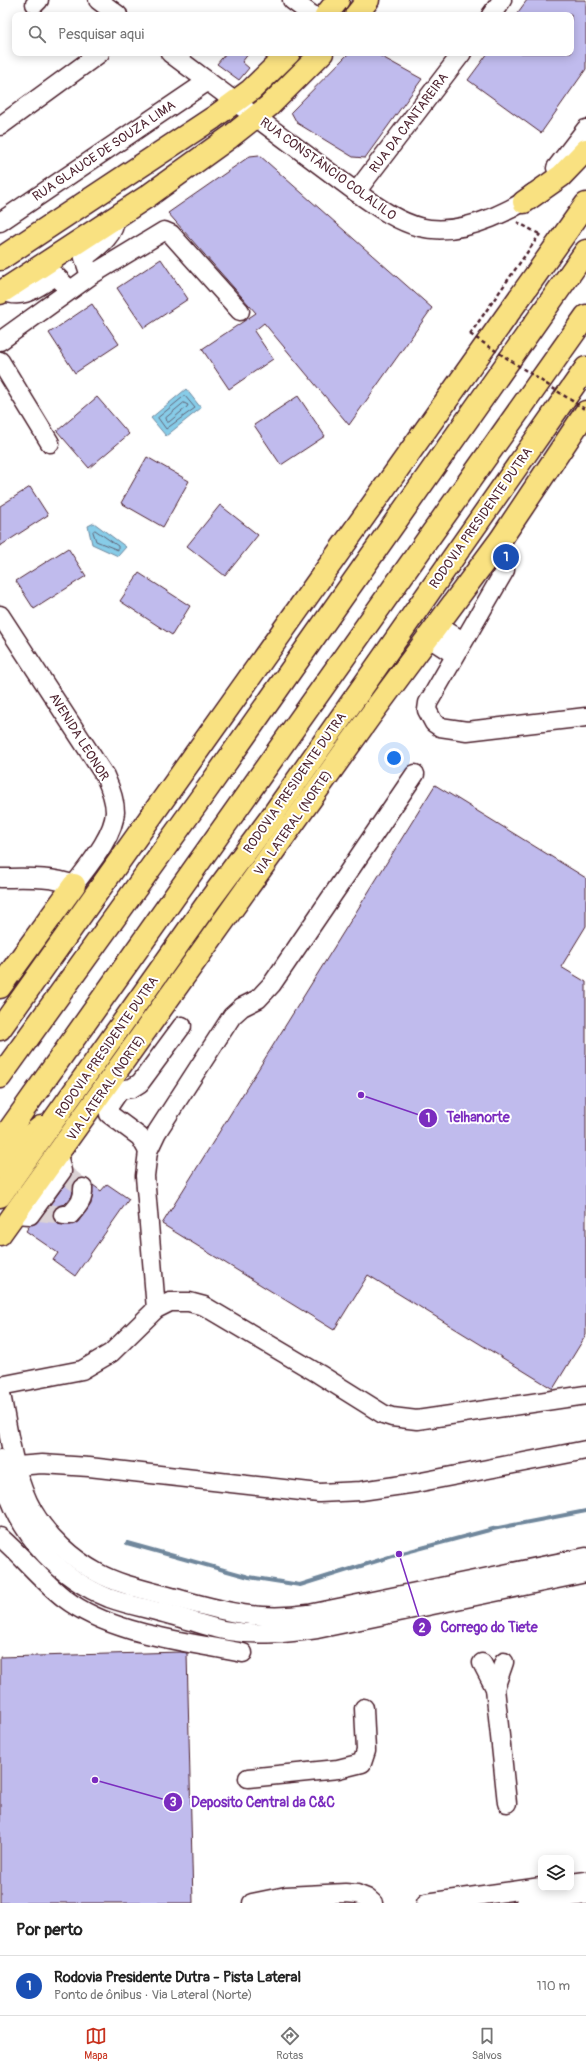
<!DOCTYPE html>
<html lang="pt">
<head>
<meta charset="utf-8">
<style>
  :root { --surface:#fff; --page:#f6f6f6; --text:#222; --muted:#767676; --line:#e0e0e0; --accent:#c8321e }
  body { margin:0; font-family:Pangolin,sans-serif; background:var(--page); color:var(--text) }
  .controls { position:absolute; right:12px; bottom:12px; display:grid; overflow:hidden; border-radius:8px; box-shadow:0 2px 10px #0003 }
  .controls button { width:36px; height:36px; display:grid; place-items:center; padding:0; border:0; border-bottom:1px solid var(--line); background:var(--surface); color:var(--text); font:20px sans-serif }
  .you { position:absolute; left:394px; top:758px; width:14px; height:14px; margin:-10px; border:3px solid #fff; border-radius:50%; background:#1a73e8; box-shadow:0 0 0 6px #1a73e833 }
  .badge { display:grid; place-items:center; width:26px; height:26px; border-radius:50%; background:var(--accent); color:#fff; font-size:13px; font-weight:700 }
  .pin { position:absolute; translate:-50% -50%; border:2px solid #fff; box-shadow:0 1px 4px #0006 }
  .list { margin:0; padding:0; list-style:none }
  h2 { display:flex; justify-content:space-between; align-items:center; height:52px; margin:0; padding:0 16px; font-size:17px }
  h2 small { font-size:13px; font-weight:400; color:var(--muted) }
  .list li { display:grid; grid-template-columns:26px 1fr auto; gap:12px; align-items:center; box-sizing:border-box; height:60px; padding:0 16px; border-top:1px solid var(--line) }
  .list b { display:block; font-size:15px; white-space:nowrap }
  .list p { margin:0; font-size:13px; white-space:nowrap; color:var(--muted) }
  .list em { font-size:13px; font-style:normal; color:var(--muted) }
  .icon { flex:none; width:22px; height:22px; fill:none; stroke:currentColor; stroke-width:2; stroke-linecap:round; stroke-linejoin:round }
  .map { position:relative; flex:none; width:586px; height:1903px; overflow:hidden }
  .search { position:absolute; background:var(--surface); box-shadow:0 2px 10px #0003; left:12px; right:12px; top:12px; height:44px; display:flex; align-items:center; gap:10px; box-sizing:border-box; padding:0 14px; border-radius:8px; color:var(--muted); font-size:15px }
  .sheet { height:112px; background:var(--surface) }
  nav { display:flex; justify-content:space-around; align-items:center; box-sizing:border-box; height:56px; border-top:1px solid var(--line); background:var(--surface); font-size:11px; color:var(--muted) }
  nav a { display:grid; justify-items:center; gap:2px }
  nav .on { color:var(--accent) }
  .map>svg:first-child { display:block }
  .water { fill:#87cce8; stroke:#6f879c }
  .lines { fill:none; stroke-linecap:round; stroke-linejoin:round }
  .shore { stroke:#626477; stroke-width:1 }
  .stream { stroke:#6f879c; stroke-width:4 }
  .building { fill:#c0bbed; stroke:#4a1f2b }
  .minor-tunnel { stroke:#dbd2d5; stroke-width:18; stroke-dasharray:18 9; stroke-linecap:butt }
  .minor-casing { stroke:#4a1f2b; stroke-width:21 }
  .major-casing { stroke:#4a1f2b; stroke-width:25 }
  .highway-casing { stroke:#4a1f2b; stroke-width:25 }
  .path { stroke:#4a1f2b; stroke-width:2.5; stroke-dasharray:4 3; stroke-linecap:butt }
  .minor { stroke:#fff; stroke-width:18 }
  .major { stroke:#f9e181; stroke-width:22 }
  .highway { stroke:#f9e181; stroke-width:22 }
  .path-bridge { stroke:#4a1f2b; stroke-width:2.5; stroke-dasharray:4 3; stroke-linecap:butt }
  .labels { text-anchor:middle; dominant-baseline:central; stroke-width:4; stroke-linejoin:round; paint-order:stroke }
  .street-label { font-size:13px; fill:#4a1f2b; stroke:#fff }
  .leader { fill:none; stroke:#7b2cbf; stroke-width:1.5 }
  .callout-dot { fill:#7b2cbf; stroke:#fff; stroke-width:1.5 }
  .mark-label { font-size:12px; text-anchor:middle; font-weight:bold; fill:#fff }
  .callout-label { font-size:14px; text-anchor:middle; font-weight:bold; fill:#7b2cbf; stroke:#fff; stroke-width:4; stroke-linejoin:round; paint-order:stroke }
</style>
</head>
<body>
<div class="map">
<svg width="586" height="1903" viewBox="0 0 586 1903">
  <rect width="100%" height="100%" fill="#fff"/>
  <filter id="ink" filterUnits="userSpaceOnUse"><feTurbulence type="fractalNoise" baseFrequency=".025" numOctaves="2"/><feDisplacementMap in="SourceGraphic" scale="8" xChannelSelector="R" yChannelSelector="G"/><feConvolveMatrix kernelMatrix="1 2 1 2 8 2 1 2 1" color-interpolation-filters="sRGB"/></filter>
  <g filter="url(#ink)">
    <g class="water">
      <path d="M186,389L201,408L166,436L151,418Z"/>
      <path d="M94,523L126,547L118,556L92,544L88,526Z"/>
    </g>
    <g class="lines">
      <g class="shore">
        <path d="M185,396L195,408L166,429L158,418Z"/>
        <path d="M184,403L188,405L187,407L169,422H167L166,418Z"/>
        <path d="M95,530L118,546V550L96,541L93,532Z"/>
      </g>
      <path class="stream" d="M127,1543L249,1577L300,1585L399,1554L493,1529L586,1511"/>
    </g>
    <g class="building">
      <path d="M527,0H586V69L541,133L468,80L488,53H571V15H516Z"/>
      <path d="M226,53H249L242,62L249,68L239,80L217,64Z"/>
      <path d="M349,53H375L422,79L365,158L353,157L297,123L291,112Z"/>
      <path d="M259,155L432,308L349,425L264,323L254,331L273,359L229,389L202,349L256,313L168,213L250,156Z"/>
      <path d="M161,259L188,299L144,328L117,288Z"/>
      <path d="M92,304L119,344L75,373L49,333Z"/>
      <path d="M298,396L325,436L281,465L254,425Z"/>
      <path d="M97,397L129,434L89,468L57,431Z"/>
      <path d="M147,457L189,481L163,527L121,503Z"/>
      <path d="M30,487L48,515L0,546V506Z"/>
      <path d="M220,505L258,535L225,576L187,546Z"/>
      <path d="M68,548L86,576L34,609L16,581Z"/>
      <path d="M139,573L190,606L172,635L120,601Z"/>
      <path d="M435,785L586,878V926L561,967L586,982V1335L553,1389L368,1275L334,1330L162,1224Z"/>
      <path d="M72,1171L82,1178L74,1183L72,1196L67,1202L65,1204L57,1206L54,1210V1220L58,1224L70,1225L78,1222L91,1204L93,1185L101,1191L107,1184L129,1199L75,1276L53,1260L58,1253L26,1231L30,1225L38,1221L70,1177Z"/>
      <path d="M181,1652L187,1653L193,1903H0V1657Z"/>
    </g>
    <g class="lines">
      <g class="minor-tunnel">
        <path d="M66,1175L83,1188"/>
        <path d="M40,1212L63,1215"/>
      </g>
      <g class="minor-casing">
        <g id="minor">
          <path d="M98,0L118,15"/>
          <path d="M292,0L312,15"/>
          <path d="M35,4L39,0"/>
          <path d="M491,15L502,0"/>
          <path d="M170,53L356,192C405,227 432,242 491,218C507,211 521,205 533,193"/>
          <path d="M0,126L100,53"/>
          <path d="M556,168L586,129"/>
          <path d="M356,192L462,53"/>
          <path d="M0,222L208,81"/>
          <path d="M93,274L88,270L84,258C98,247 114,237 116,217"/>
          <path d="M3,291C24,301 38,286 56,276L70,290"/>
          <path d="M0,341L93,274L164,231L171,234L240,311"/>
          <path d="M0,361L50,443"/>
          <path d="M505,570L428,703L427,710L434,723L440,727L467,731L586,717"/>
          <path d="M0,615L105,776C110,787 115,799 115,812C114,836 88,866 74,885C51,876 25,878 0,878"/>
          <path d="M438,626L463,641"/>
          <path d="M429,638L455,655"/>
          <path d="M148,1151L140,1137L109,1114V1106L120,1090L132,1088L140,1083L182,1026"/>
          <path d="M14,1214L30,1215L62,1171L58,1155"/>
          <path d="M63,1215H70C78,1206 84,1200 83,1188"/>
          <path d="M156,1309L145,1176L148,1151L157,1132L232,1016L242,1007L258,999L272,984L415,774"/>
          <path d="M0,1386L82,1370L111,1353L156,1309L170,1302H189L204,1306L319,1374L383,1414L392,1417L417,1420L586,1395"/>
          <path d="M0,1389C8,1427 13,1477 33,1511C48,1537 72,1559 98,1573C118,1584 142,1589 164,1595C217,1609 252,1622 309,1614L586,1557"/>
          <path d="M0,1459C2,1468 3,1479 6,1488C23,1539 60,1578 109,1598C128,1605 150,1609 171,1615C190,1620 210,1628 229,1631C259,1636 288,1633 317,1629L586,1573"/>
          <path d="M17,1466L42,1464L89,1467L319,1493L361,1491L416,1483L586,1450"/>
          <path d="M0,1537C22,1556 41,1580 64,1598C112,1635 186,1641 243,1653"/>
          <path d="M482,1663L495,1688L507,1803"/>
          <path d="M495,1688L504,1662"/>
          <path d="M248,1778L338,1769L362,1763L366,1751L364,1708"/>
          <path d="M571,1883L586,1881"/>
          <path d="M252,1903L286,1896L345,1893L357,1894L367,1898L373,1903"/>
          <path d="M426,1903L541,1887"/>
          <path d="M525,1903L586,1895"/>
        </g>
      </g>
      <g class="major-casing">
        <g id="major">
          <path d="M326,15L338,0"/>
          <path d="M356,15L368,0"/>
          <path d="M0,259L213,118L251,90L289,53"/>
          <path d="M0,293L148,196L230,137L269,106L322,53"/>
          <path d="M0,1234L370,716L501,539L586,412"/>
        </g>
      </g>
      <g class="highway-casing">
        <g id="highway">
          <path d="M524,202L561,176L586,150"/>
          <path d="M0,987L74,885"/>
          <path d="M0,1029L586,204"/>
          <path d="M0,1077L208,788L586,251"/>
          <path d="M0,1143L586,316"/>
          <path d="M0,1169L17,1146L41,1127"/>
          <path d="M0,1196L209,901L270,819L586,368"/>
        </g>
      </g>
      <g class="path">
        <path d="M517,222L541,235"/>
        <path d="M470,334L540,234"/>
      </g>
      <use href="#minor" class="minor"/>
      <use href="#major" class="major"/>
      <use href="#highway" class="highway"/>
      <path class="path-bridge" d="M470,334L586,410"/>
    </g>
  </g>
  <g class="labels">
    <g class="street-label">
      <text transform="translate(409 123) rotate(-53)">RUA DA CANTAREIRA</text>
      <text transform="translate(104 151) rotate(-34)">RUA GLAUCE DE SOUZA LIMA</text>
      <text transform="translate(328 169) rotate(36)">RUA CONSTÂNCIO COLALILO</text>
      <text transform="translate(481 518) rotate(-55)">RODOVIA PRESIDENTE DUTRA</text>
      <text transform="translate(79 737) rotate(58)">AVENIDA LEONOR</text>
      <text transform="translate(295 783) rotate(-55)">RODOVIA PRESIDENTE DUTRA</text>
      <text transform="translate(293 823) rotate(-55)">VIA LATERAL (NORTE)</text>
      <text transform="translate(107 1047) rotate(-55)">RODOVIA PRESIDENTE DUTRA</text>
      <text transform="translate(106 1088) rotate(-55)">VIA LATERAL (NORTE)</text>
    </g>
  </g>
  <path class="leader" d="M361 1095L428 1118M399 1554L422 1627M95 1780L173 1802"/>
  <g class="callout-dot">
    <circle cx="361" cy="1095" r="4"/>
    <circle cx="399" cy="1554" r="4"/>
    <circle cx="95" cy="1780" r="4"/>
    <circle cx="428" cy="1118" r="10"/>
    <circle cx="422" cy="1627" r="10"/>
    <circle cx="173" cy="1802" r="10"/>
  </g>
  <g class="mark-label">
    <text x="428" y="1122">1</text>
    <text x="422" y="1632">2</text>
    <text x="173" y="1806">3</text>
  </g>
  <g class="callout-label">
    <text x="478" y="1122">Telhanorte</text>
    <text x="489" y="1632">Corrego do Tiete</text>
    <text x="263" y="1807">Deposito Central da C&amp;C</text>
  </g>
</svg>
<div class="controls">
<button><svg class="icon" aria-label="layers" viewBox="0 0 24 24"><path d="M12 4l9 5-9 5-9-5zM3 14l9 5 9-5"/></svg></button>
</div>
<div class="you"></div>
<div class="pin badge" style="left:506px;top:557px;background:#1a4fb4">1</div>
<div class="search"><svg class="icon" aria-label="search" viewBox="0 0 24 24"><circle cx="10" cy="10" r="6"/><path d="M15 15l6 6"/></svg>Pesquisar aqui</div>
</div>
<section class="sheet">
<h2>Por perto<small></small></h2>
<ul class="list">
<li><span class="badge" style="background:#1a4fb4">1</span><div><b>Rodovia Presidente Dutra - Pista Lateral</b><p>Ponto de ônibus · Via Lateral (Norte)</p></div><em>110 m</em></li>
</ul>
</section>
<nav>
<a class="on"><svg class="icon" aria-label="map" viewBox="0 0 24 24"><path d="M3 6l6-2 6 2 6-2v14l-6 2-6-2-6 2zM9 4v14M15 6v14"/></svg>Mapa</a>
<a><svg class="icon" aria-label="directions" viewBox="0 0 24 24"><path d="M12 3l9 9-9 9-9-9zM9 14v-3h6M13 9l2 2-2 2"/></svg>Rotas</a>
<a><svg class="icon" aria-label="saved" viewBox="0 0 24 24"><path d="M7 4h10v16l-5-4-5 4z"/></svg>Salvos</a>
</nav>
</body>
</html>
